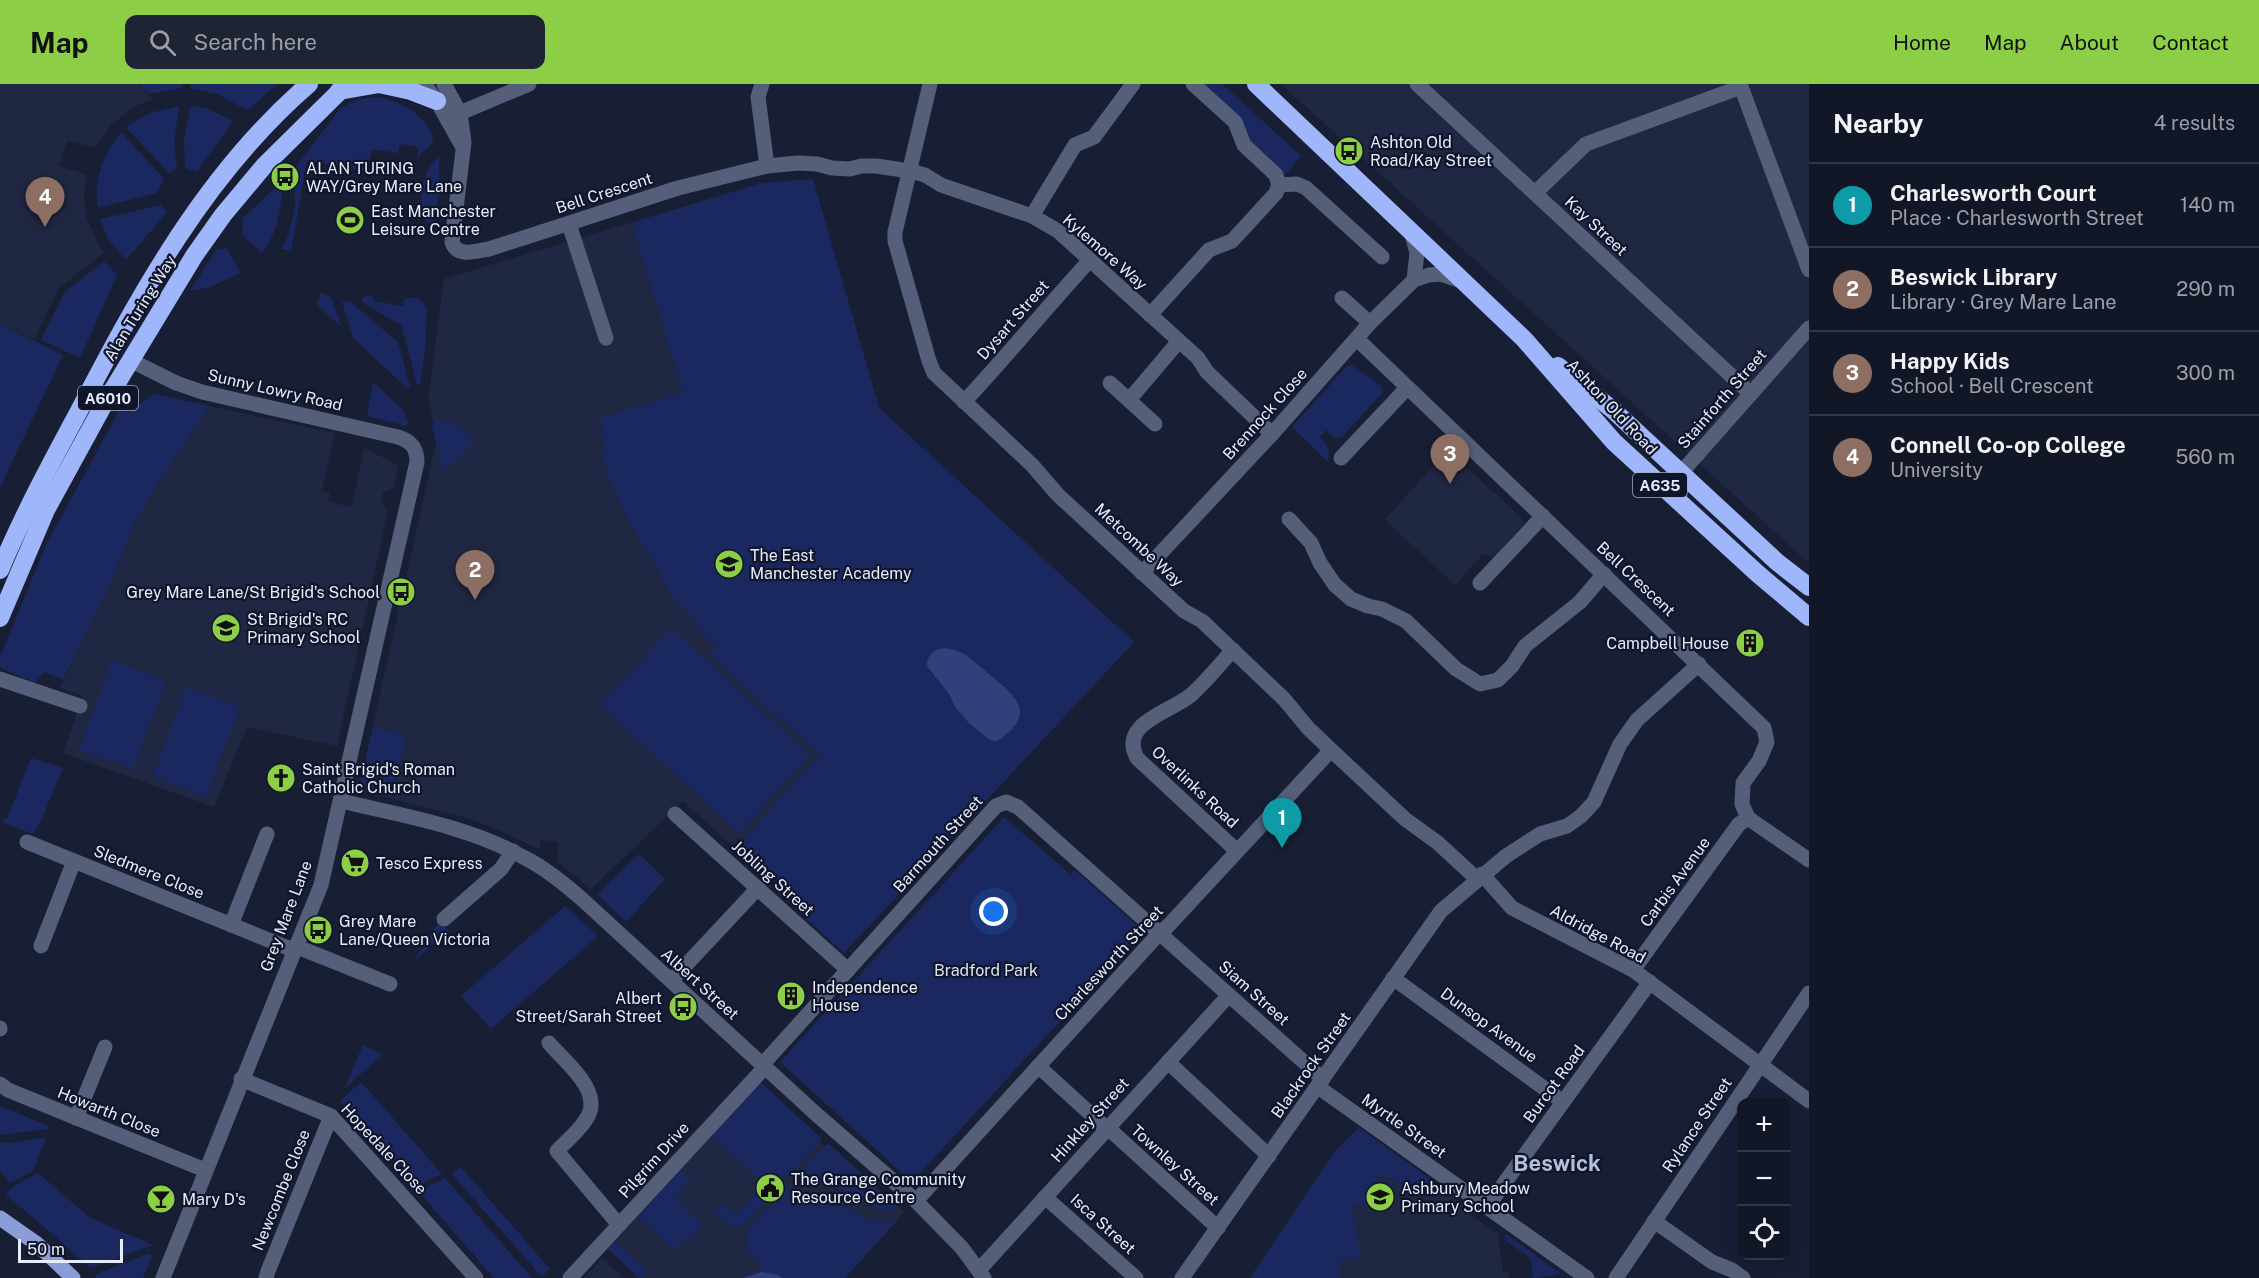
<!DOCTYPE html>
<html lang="en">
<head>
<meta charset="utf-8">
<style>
  :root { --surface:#121728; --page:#1f2434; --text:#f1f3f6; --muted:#9c9fa8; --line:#313645; --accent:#8cce46 }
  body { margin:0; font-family:"Public Sans",sans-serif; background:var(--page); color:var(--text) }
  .controls { position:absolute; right:18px; bottom:18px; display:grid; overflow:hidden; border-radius:12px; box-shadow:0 3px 15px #0003 }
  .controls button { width:54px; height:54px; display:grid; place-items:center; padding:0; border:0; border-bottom:2px solid var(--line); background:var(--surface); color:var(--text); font:30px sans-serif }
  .scale { position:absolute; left:18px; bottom:15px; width:105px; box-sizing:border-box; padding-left:6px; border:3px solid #e6ecfb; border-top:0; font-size:16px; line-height:21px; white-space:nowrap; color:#e6ecfb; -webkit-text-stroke:4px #0f152a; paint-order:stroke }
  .you { position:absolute; left:994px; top:828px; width:21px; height:21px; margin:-15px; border:4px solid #fff; border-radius:50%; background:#1a73e8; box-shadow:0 0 0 9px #1a73e833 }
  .badge { display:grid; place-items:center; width:39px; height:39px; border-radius:50%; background:var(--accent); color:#fff; font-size:20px; font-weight:700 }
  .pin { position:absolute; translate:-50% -50px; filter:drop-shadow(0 2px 3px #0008) }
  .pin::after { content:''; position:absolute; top:32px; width:21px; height:18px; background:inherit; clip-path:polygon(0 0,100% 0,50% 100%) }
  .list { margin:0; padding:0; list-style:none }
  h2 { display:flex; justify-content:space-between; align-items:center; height:78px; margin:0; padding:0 24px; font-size:26px }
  h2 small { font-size:20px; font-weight:400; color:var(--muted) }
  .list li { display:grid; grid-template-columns:39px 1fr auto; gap:18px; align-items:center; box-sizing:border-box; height:84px; padding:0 24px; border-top:2px solid var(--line) }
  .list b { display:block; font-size:22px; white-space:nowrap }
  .list p { margin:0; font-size:20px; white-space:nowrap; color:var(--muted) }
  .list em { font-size:20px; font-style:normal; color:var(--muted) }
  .icon { flex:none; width:33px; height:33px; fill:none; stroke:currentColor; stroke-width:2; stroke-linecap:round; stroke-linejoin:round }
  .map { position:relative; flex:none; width:1809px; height:1194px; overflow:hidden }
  header { display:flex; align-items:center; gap:36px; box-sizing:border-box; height:84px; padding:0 30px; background:var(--accent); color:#111 }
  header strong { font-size:28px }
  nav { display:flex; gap:33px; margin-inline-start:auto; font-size:21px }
  .search { width:420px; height:54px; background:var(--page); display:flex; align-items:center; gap:15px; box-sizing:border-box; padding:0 21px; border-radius:12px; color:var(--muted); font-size:22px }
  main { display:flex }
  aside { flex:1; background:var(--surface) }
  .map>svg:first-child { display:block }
  .built { fill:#1f2743 }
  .green { fill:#1b285f }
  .forest { fill:#30407b }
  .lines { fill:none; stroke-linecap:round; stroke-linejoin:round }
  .minor { stroke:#555f7a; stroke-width:15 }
  .major { stroke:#8a9dd6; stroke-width:15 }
  .highway { stroke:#9fb6fb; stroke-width:18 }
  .labels { text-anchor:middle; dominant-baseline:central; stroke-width:4.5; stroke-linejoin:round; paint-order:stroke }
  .shield { fill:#0f152a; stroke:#a6acbc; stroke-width:1.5 }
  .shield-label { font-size:15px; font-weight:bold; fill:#e6ecfb }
  .poi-label { font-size:16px; fill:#e6ecfb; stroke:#0f152a; text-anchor:start }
  .street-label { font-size:16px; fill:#e6ecfb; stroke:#0f152a }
  .park-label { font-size:16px; fill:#dae1f4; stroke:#0f152a }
  .district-label { font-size:22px; font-weight:bold; fill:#b4bfdc; stroke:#0f152a }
</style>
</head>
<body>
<header>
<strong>Map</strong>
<div class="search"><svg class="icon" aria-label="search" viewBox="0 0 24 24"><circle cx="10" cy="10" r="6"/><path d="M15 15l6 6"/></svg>Search here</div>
<nav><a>Home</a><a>Map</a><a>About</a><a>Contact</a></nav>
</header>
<main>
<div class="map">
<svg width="1809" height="1194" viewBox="0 0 1809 1194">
  <rect width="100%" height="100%" fill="#181f35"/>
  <g class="built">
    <path d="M0,0H138L152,15L134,23L112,40L95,64L67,57L59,82L86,90L84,113L86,132L97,157L104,168L59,204L34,255L0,240Z"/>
    <path d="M1281,0H1809V479Z"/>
    <path d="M813,95L879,324L1134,558L844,869L773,804L778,798L755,776L746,774L683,717L591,805L558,778V758L541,756L539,765L485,740L454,730L364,708L360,700L437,355L428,315L444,195L762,99Z"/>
    <path d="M209,322L335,349L322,407L330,409L328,418L352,423L364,364L398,381L393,404L383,409L381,419L388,427L337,662L247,643L214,723L63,669L83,612L60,604L114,492L134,440L163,391Z"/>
    <path d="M1447,366L1523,435L1521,443L1495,472L1483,470L1455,501L1385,436Z"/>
    <path d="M760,998L821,1054L820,1058L824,1062L829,1060L904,1128L845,1194H639L608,1165Z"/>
    <path d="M1359,1044L1474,1127L1471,1131L1498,1150L1503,1188H1508L1509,1194H1250L1335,1067Z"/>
    <path d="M602,1174L624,1194H584Z"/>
  </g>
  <g class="green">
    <path d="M139,0H182L181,4L149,10Z"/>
    <path d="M191,0H278L247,26L217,10L190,4Z"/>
    <path d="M1202,0H1222L1301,72L1285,91L1248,58Z"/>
    <path d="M377,13C400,17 421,28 431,49C433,53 434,54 432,58C428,65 420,68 417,76L418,63L400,60L398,69L372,65L367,87L307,76L291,167L281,165L288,152L295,123L294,85L341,24L358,15Z"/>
    <path d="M179,22L174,58L177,84L169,89L126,43L150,29Z"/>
    <path d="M191,22L206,24L233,37L197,88L185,84L184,55Z"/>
    <path d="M121,48L164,95L157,109L98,124C93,95 104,71 121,48Z"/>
    <path d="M439,73V111L434,143C428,139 424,135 422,128C418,112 425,81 439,73Z"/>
    <path d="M813,95L879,324L1134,558L844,869L773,804L780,795L740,759L820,671L710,571L717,563L694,541L697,537L674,515L623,426L601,371L607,368L600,348L604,346L599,334L683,308L632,139L762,99Z"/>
    <path d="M282,97C282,123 278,148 262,169L242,151L243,134Z"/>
    <path d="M161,121L167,128L126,176L108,155L100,135Z"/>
    <path d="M227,164L240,189L211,203L190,207L217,165Z"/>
    <path d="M104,177L117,191L80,274L41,256L65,208Z"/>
    <path d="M321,209L331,213L341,243L317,221Z"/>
    <path d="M369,211L373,212V217L403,222L405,214H418L427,223L425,268L420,300L417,301L402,242L361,217L365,212Z"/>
    <path d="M349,217L398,258L410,303L407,304L353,254L342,218Z"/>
    <path d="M0,240L63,271L0,403Z"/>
    <path d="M1352,281L1380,301L1383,305L1382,309L1342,353L1334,354L1326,346L1320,353C1327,362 1331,366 1328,378L1292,343L1346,283Z"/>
    <path d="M373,298L404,327L408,339L406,342L367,332Z"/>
    <path d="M154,310L209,322L163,391L134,440L114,492L63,596L45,588L35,598L0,584V573L47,459L124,318L128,329Z"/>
    <path d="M437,337L454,340L462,346H466L473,359L454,378L443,386L432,343L434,338Z"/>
    <path d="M671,544L810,671L739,749L600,621Z"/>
    <path d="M112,576L166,596L133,685L79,666Z"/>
    <path d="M186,603L240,623L206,713L153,693Z"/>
    <path d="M373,643L406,652L393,711L388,713L364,708L360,700Z"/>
    <path d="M31,674L63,684L40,739L33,750L2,738L4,734L7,735Z"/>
    <path d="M1004,733L1070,790L1075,786L1143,847L912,1098L780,978Z"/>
    <path d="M639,770L665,795L626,838L597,810Z"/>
    <path d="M565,822L598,852L491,945L461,912Z"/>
    <path d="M439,837L448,847L413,878Z"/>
    <path d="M363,961L383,970L344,1005Z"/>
    <path d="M361,998L442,1090L415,1103L340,1017Z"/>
    <path d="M760,998L821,1054L820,1058L788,1092L758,1094L711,1052Z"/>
    <path d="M0,1022L49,1042L47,1045L0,1051Z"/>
    <path d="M1359,1044L1436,1099L1414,1104L1376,1090L1380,1117L1352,1122L1361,1173L1338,1178L1340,1194H1250L1335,1067Z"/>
    <path d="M46,1053L33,1087L10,1099L0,1087V1058L13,1059Z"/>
    <path d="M829,1060L898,1123L895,1126L882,1127L859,1113L835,1103L794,1094L825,1062Z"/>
    <path d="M461,1083L550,1185L542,1193L452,1090Z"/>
    <path d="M680,1086L691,1096L676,1111L682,1117L680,1120L703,1141L688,1158L684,1155L674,1166L638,1133Z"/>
    <path d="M38,1089L90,1134L153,1161L90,1184L55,1152L6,1111L13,1103Z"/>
    <path d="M445,1094L532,1194H494L418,1107Z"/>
    <path d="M770,1102H781L779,1110L774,1118L762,1121L741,1143H735L729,1139L727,1141L715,1130L724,1120L736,1130L757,1107Z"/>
    <path d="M786,1102L826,1114L870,1137L884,1139L898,1136L845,1194H751L762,1181L744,1166L750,1159L745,1149L765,1125L779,1120L784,1112Z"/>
    <path d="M1505,1149L1561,1190L1533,1194L1531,1175L1505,1156Z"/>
    <path d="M615,1157L648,1188L643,1194H639L608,1165Z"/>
    <path d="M146,1170H149L152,1173L143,1194H97L94,1191Z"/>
  </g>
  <g class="forest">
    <path d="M945,564C966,567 973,577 989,590C1017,613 1038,630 997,657L990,656L969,639L956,624L949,610L927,582C927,570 934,565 945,564Z"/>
    <path d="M762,1188L778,1191L783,1194H743Z"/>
  </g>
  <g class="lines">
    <g class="minor">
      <path d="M424,0L437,17L461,60"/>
      <path d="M444,0L460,29L464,58L452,158C457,174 476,167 489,165L678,104L767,82L798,79L817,80L832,84L850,85L861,82H876L910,87L925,91L941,101L1032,132L1058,147L1198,274L1207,288L1272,350"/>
      <path d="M762,0L758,13L767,82"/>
      <path d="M930,0L895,148V157L929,277L934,289L1032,381L1058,411L1184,527L1202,537L1284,615L1308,644L1331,666L1405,735L1438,759L1477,795"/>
      <path d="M1193,0L1235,38L1244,61L1276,91L1279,101L1297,100L1306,104L1382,173"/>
      <path d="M1417,0L1751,310"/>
      <path d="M1740,0L1809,186"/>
      <path d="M460,29L529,0"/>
      <path d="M1535,109L1586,60L1741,3"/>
      <path d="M1032,132L1075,61L1094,53L1133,0"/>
      <path d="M569,140L606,254"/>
      <path d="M1411,147L1417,169L1414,196"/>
      <path d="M1342,214L1370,239"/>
      <path d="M1150,231L1209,166L1232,157L1276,109L1279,101"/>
      <path d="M1357,255L1764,644L1767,658L1759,677L1743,699L1742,720L1748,734L1809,776"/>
      <path d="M130,276L176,299L202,308L398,353C411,357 417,364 417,378L321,801L163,1194"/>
      <path d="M1110,299L1155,340"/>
      <path d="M1129,316L1179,257"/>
      <path d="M964,318C1007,272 1047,223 1090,176"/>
      <path d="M1341,374L1407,304"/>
      <path d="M1678,418L1680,390L1809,244"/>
      <path d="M1289,435L1311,459L1320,479L1335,501L1351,515L1368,522L1382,525L1406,537L1456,585L1480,600L1498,596L1512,582L1525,562L1580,518L1604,490"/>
      <path d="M1142,489L1272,350L1370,239L1414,196L1429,191L1440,190L1464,198"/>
      <path d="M1480,499L1543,432"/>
      <path d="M1233,566C1219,581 1206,598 1191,611C1171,628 1118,639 1137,674L1237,767"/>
      <path d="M0,595L80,622"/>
      <path d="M341,717C403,732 468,742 525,774C547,785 566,801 584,817L816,1030L916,1117L962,1164L984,1194"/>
      <path d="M675,730L848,886"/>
      <path d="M27,758L74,777"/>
      <path d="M1482,790L1512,824L1633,886L1809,1017"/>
      <path d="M444,835L501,785L513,767"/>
      <path d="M231,841L267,750"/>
      <path d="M41,862L74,777L293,866"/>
      <path d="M295,862L390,900"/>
      <path d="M1633,886L1739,740L1748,734"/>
      <path d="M1393,894L1563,1018"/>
      <path d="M671,897L758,804"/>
      <path d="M0,945V944"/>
      <path d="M549,959C564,977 602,1006 588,1032C581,1046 567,1056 557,1067L619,1141"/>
      <path d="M1168,978L1269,1072"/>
      <path d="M762,981L996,722L1006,718L1018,723L1323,995"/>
      <path d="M1038,982L1107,1045"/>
      <path d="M241,995L331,1032L476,1194"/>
      <path d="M0,1000L8,1006L205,1086"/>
      <path d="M1318,1003L1587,1194"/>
      <path d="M76,1034L105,963"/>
      <path d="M1108,1044L1218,1144"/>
      <path d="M1045,1113L1136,1194"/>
      <path d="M916,1117L1154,855L1169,841L1331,666"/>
      <path d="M1487,1123L1650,898"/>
      <path d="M1654,1137L1712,1178L1732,1186L1743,1194"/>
      <path d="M979,1186L1229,911"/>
      <path d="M266,1194L268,1187L331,1032"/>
      <path d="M570,1194L765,983"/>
      <path d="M1182,1194L1441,827L1506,772L1540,750L1567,742L1581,732L1594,718L1620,660L1637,636L1699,580"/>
      <path d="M1616,1194L1809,909"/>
    </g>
    <path class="major" d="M0,1134L37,1160L73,1194"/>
    <g class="highway">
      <path d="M1256,0L1524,255L1614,358L1758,490L1809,533"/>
      <path d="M339,7L379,0L411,7L437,17"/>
      <path d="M1558,282L1613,326L1777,478L1809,503"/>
      <path d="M0,486C23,431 51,379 79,327C141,208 206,89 309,0"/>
      <path d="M0,534L46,426L103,322L194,172L223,131L264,82L347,0"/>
    </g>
  </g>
  <defs>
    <g id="bus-disc" transform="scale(1.5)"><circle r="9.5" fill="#8cce46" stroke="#0f152a"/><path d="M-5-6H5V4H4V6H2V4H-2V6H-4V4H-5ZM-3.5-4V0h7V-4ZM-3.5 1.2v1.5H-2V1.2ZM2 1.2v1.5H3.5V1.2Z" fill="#111"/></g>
    <g id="stadium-disc" transform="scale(1.5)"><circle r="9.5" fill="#8cce46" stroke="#0f152a"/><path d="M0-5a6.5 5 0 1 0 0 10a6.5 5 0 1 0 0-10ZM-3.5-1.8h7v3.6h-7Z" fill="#111"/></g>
    <g id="school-disc" transform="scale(1.5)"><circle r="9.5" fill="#8cce46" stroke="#0f152a"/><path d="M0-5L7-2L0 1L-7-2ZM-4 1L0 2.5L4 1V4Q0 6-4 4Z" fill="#111"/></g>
    <g id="building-disc" transform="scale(1.5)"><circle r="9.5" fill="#8cce46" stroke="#0f152a"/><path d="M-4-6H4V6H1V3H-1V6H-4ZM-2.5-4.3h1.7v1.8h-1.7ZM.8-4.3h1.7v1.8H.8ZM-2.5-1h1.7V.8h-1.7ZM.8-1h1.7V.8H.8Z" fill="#111"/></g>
    <g id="church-disc" transform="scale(1.5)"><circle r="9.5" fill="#8cce46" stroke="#0f152a"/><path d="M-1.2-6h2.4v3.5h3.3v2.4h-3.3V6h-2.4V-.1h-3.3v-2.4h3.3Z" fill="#111"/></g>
    <g id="supermarket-disc" transform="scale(1.5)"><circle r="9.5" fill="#8cce46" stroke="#0f152a"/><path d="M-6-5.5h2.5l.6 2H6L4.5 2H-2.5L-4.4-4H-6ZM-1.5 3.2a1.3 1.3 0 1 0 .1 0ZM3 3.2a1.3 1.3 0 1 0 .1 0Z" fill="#111"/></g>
    <g id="civic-disc" transform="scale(1.5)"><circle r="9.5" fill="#8cce46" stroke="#0f152a"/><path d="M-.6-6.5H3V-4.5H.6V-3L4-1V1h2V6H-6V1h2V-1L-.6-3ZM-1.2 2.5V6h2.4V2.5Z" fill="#111"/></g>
    <g id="bar-disc" transform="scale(1.5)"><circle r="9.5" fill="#8cce46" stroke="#0f152a"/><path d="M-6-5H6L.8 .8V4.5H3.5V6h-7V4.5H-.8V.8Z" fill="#111"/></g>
  </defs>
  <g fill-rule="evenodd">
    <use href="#bus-disc" x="1349" y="67"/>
    <use href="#bus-disc" x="285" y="93"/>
    <use href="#stadium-disc" x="350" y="136"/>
    <use href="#school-disc" x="729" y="480"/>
    <use href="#bus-disc" x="401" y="508"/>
    <use href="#school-disc" x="226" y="544"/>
    <use href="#building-disc" x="1750" y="559"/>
    <use href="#church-disc" x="281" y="694"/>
    <use href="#supermarket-disc" x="355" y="779"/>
    <use href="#bus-disc" x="318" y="846"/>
    <use href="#building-disc" x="791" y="912"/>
    <use href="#bus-disc" x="683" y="923"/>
    <use href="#civic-disc" x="770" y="1104"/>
    <use href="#school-disc" x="1380" y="1113"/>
    <use href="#bar-disc" x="161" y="1115"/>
  </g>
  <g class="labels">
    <g class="shield">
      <rect x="78" y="302" width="60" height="24" rx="4.5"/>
      <rect x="1633" y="389" width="54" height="24" rx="4.5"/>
    </g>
    <g class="shield-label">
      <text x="108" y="314">A6010</text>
      <text x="1660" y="401">A635</text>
    </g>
    <g class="poi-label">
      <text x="1370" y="58">Ashton Old<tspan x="1370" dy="18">Road/Kay Street</tspan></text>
      <text x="306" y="84">ALAN TURING<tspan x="306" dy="18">WAY/Grey Mare Lane</tspan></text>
      <text x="371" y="127">East Manchester<tspan x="371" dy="18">Leisure Centre</tspan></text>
      <text x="750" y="471">The East<tspan x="750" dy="18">Manchester Academy</tspan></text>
      <text x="380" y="508" text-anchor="end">Grey Mare Lane/St Brigid's School</text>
      <text x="247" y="535">St Brigid's RC<tspan x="247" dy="18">Primary School</tspan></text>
      <text x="1729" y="559" text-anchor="end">Campbell House</text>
      <text x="302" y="685">Saint Brigid's Roman<tspan x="302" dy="18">Catholic Church</tspan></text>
      <text x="376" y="779">Tesco Express</text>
      <text x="339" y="837">Grey Mare<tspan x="339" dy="18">Lane/Queen Victoria</tspan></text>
      <text x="812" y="903">Independence<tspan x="812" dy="18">House</tspan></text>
      <text x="662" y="914" text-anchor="end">Albert<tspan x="662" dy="18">Street/Sarah Street</tspan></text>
      <text x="791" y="1095">The Grange Community<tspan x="791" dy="18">Resource Centre</tspan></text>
      <text x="1401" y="1104">Ashbury Meadow<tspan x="1401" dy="18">Primary School</tspan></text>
      <text x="182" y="1115">Mary D's</text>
    </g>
    <g class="street-label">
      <text transform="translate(604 109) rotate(-18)">Bell Crescent</text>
      <text transform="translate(1596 142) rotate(43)">Kay Street</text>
      <text transform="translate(1105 168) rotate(41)">Kylemore Way</text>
      <text transform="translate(140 224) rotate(-58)">Alan Turing Way</text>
      <text transform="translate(1013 236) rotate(-49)">Dysart Street</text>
      <text transform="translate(275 306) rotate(13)">Sunny Lowry Road</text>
      <text transform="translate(1722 315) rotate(-49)">Stainforth Street</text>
      <text transform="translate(1612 323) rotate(47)">Ashton Old Road</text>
      <text transform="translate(1265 330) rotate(-48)">Brennock Close</text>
      <text transform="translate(1139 461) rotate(43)">Metcombe Way</text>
      <text transform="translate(1636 495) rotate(43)">Bell Crescent</text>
      <text transform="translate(1195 703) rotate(43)">Overlinks Road</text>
      <text transform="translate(938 760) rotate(-48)">Barmouth Street</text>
      <text transform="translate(149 788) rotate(22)">Sledmere Close</text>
      <text transform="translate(773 794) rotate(42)">Jobling Street</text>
      <text transform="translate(1675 798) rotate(-54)">Carbis Avenue</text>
      <text transform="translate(286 832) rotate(-69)">Grey Mare Lane</text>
      <text transform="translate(1598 850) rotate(28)">Aldridge Road</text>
      <text transform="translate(1109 879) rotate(-47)">Charlesworth Street</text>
      <text transform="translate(700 900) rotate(42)">Albert Street</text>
      <text transform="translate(1254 909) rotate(42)">Siam Street</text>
      <text transform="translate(1489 941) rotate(36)">Dunsop Avenue</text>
      <text transform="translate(1311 981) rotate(-55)">Blackrock Street</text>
      <text transform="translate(1554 1000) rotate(-54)">Burcot Road</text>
      <text transform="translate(109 1028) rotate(22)">Howarth Close</text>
      <text transform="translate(1090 1036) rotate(-48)">Hinkley Street</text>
      <text transform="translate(1697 1041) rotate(-56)">Rylance Street</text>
      <text transform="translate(1404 1042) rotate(35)">Myrtle Street</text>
      <text transform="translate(384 1065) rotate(47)">Hopedale Close</text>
      <text transform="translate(654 1076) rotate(-48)">Pilgrim Drive</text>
      <text transform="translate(1175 1081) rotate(42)">Townley Street</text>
      <text transform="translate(281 1106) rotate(-68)">Newcombe Close</text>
      <text transform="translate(1103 1140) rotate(42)">Isca Street</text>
    </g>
    <g class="park-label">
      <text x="986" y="886">Bradford Park</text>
    </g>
    <g class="district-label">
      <text x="1557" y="1079">Beswick</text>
    </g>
  </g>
</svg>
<div class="controls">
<button>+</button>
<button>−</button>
<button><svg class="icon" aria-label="locate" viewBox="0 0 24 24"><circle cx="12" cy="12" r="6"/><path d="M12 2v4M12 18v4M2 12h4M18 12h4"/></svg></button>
</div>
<div class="scale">50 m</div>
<div class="you"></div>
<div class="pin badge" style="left:1282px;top:764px;background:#0f9aa8">1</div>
<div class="pin badge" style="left:475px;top:516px;background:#8d6e63">2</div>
<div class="pin badge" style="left:1450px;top:400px;background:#8d6e63">3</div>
<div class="pin badge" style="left:45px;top:143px;background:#8d6e63">4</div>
</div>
<aside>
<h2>Nearby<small>4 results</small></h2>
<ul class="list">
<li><span class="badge" style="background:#0f9aa8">1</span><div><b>Charlesworth Court</b><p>Place · Charlesworth Street</p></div><em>140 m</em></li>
<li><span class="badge" style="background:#8d6e63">2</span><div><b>Beswick Library</b><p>Library · Grey Mare Lane</p></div><em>290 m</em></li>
<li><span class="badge" style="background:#8d6e63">3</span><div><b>Happy Kids</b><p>School · Bell Crescent</p></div><em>300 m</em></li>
<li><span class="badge" style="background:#8d6e63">4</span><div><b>Connell Co-op College</b><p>University</p></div><em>560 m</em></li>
</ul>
</aside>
</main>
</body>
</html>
